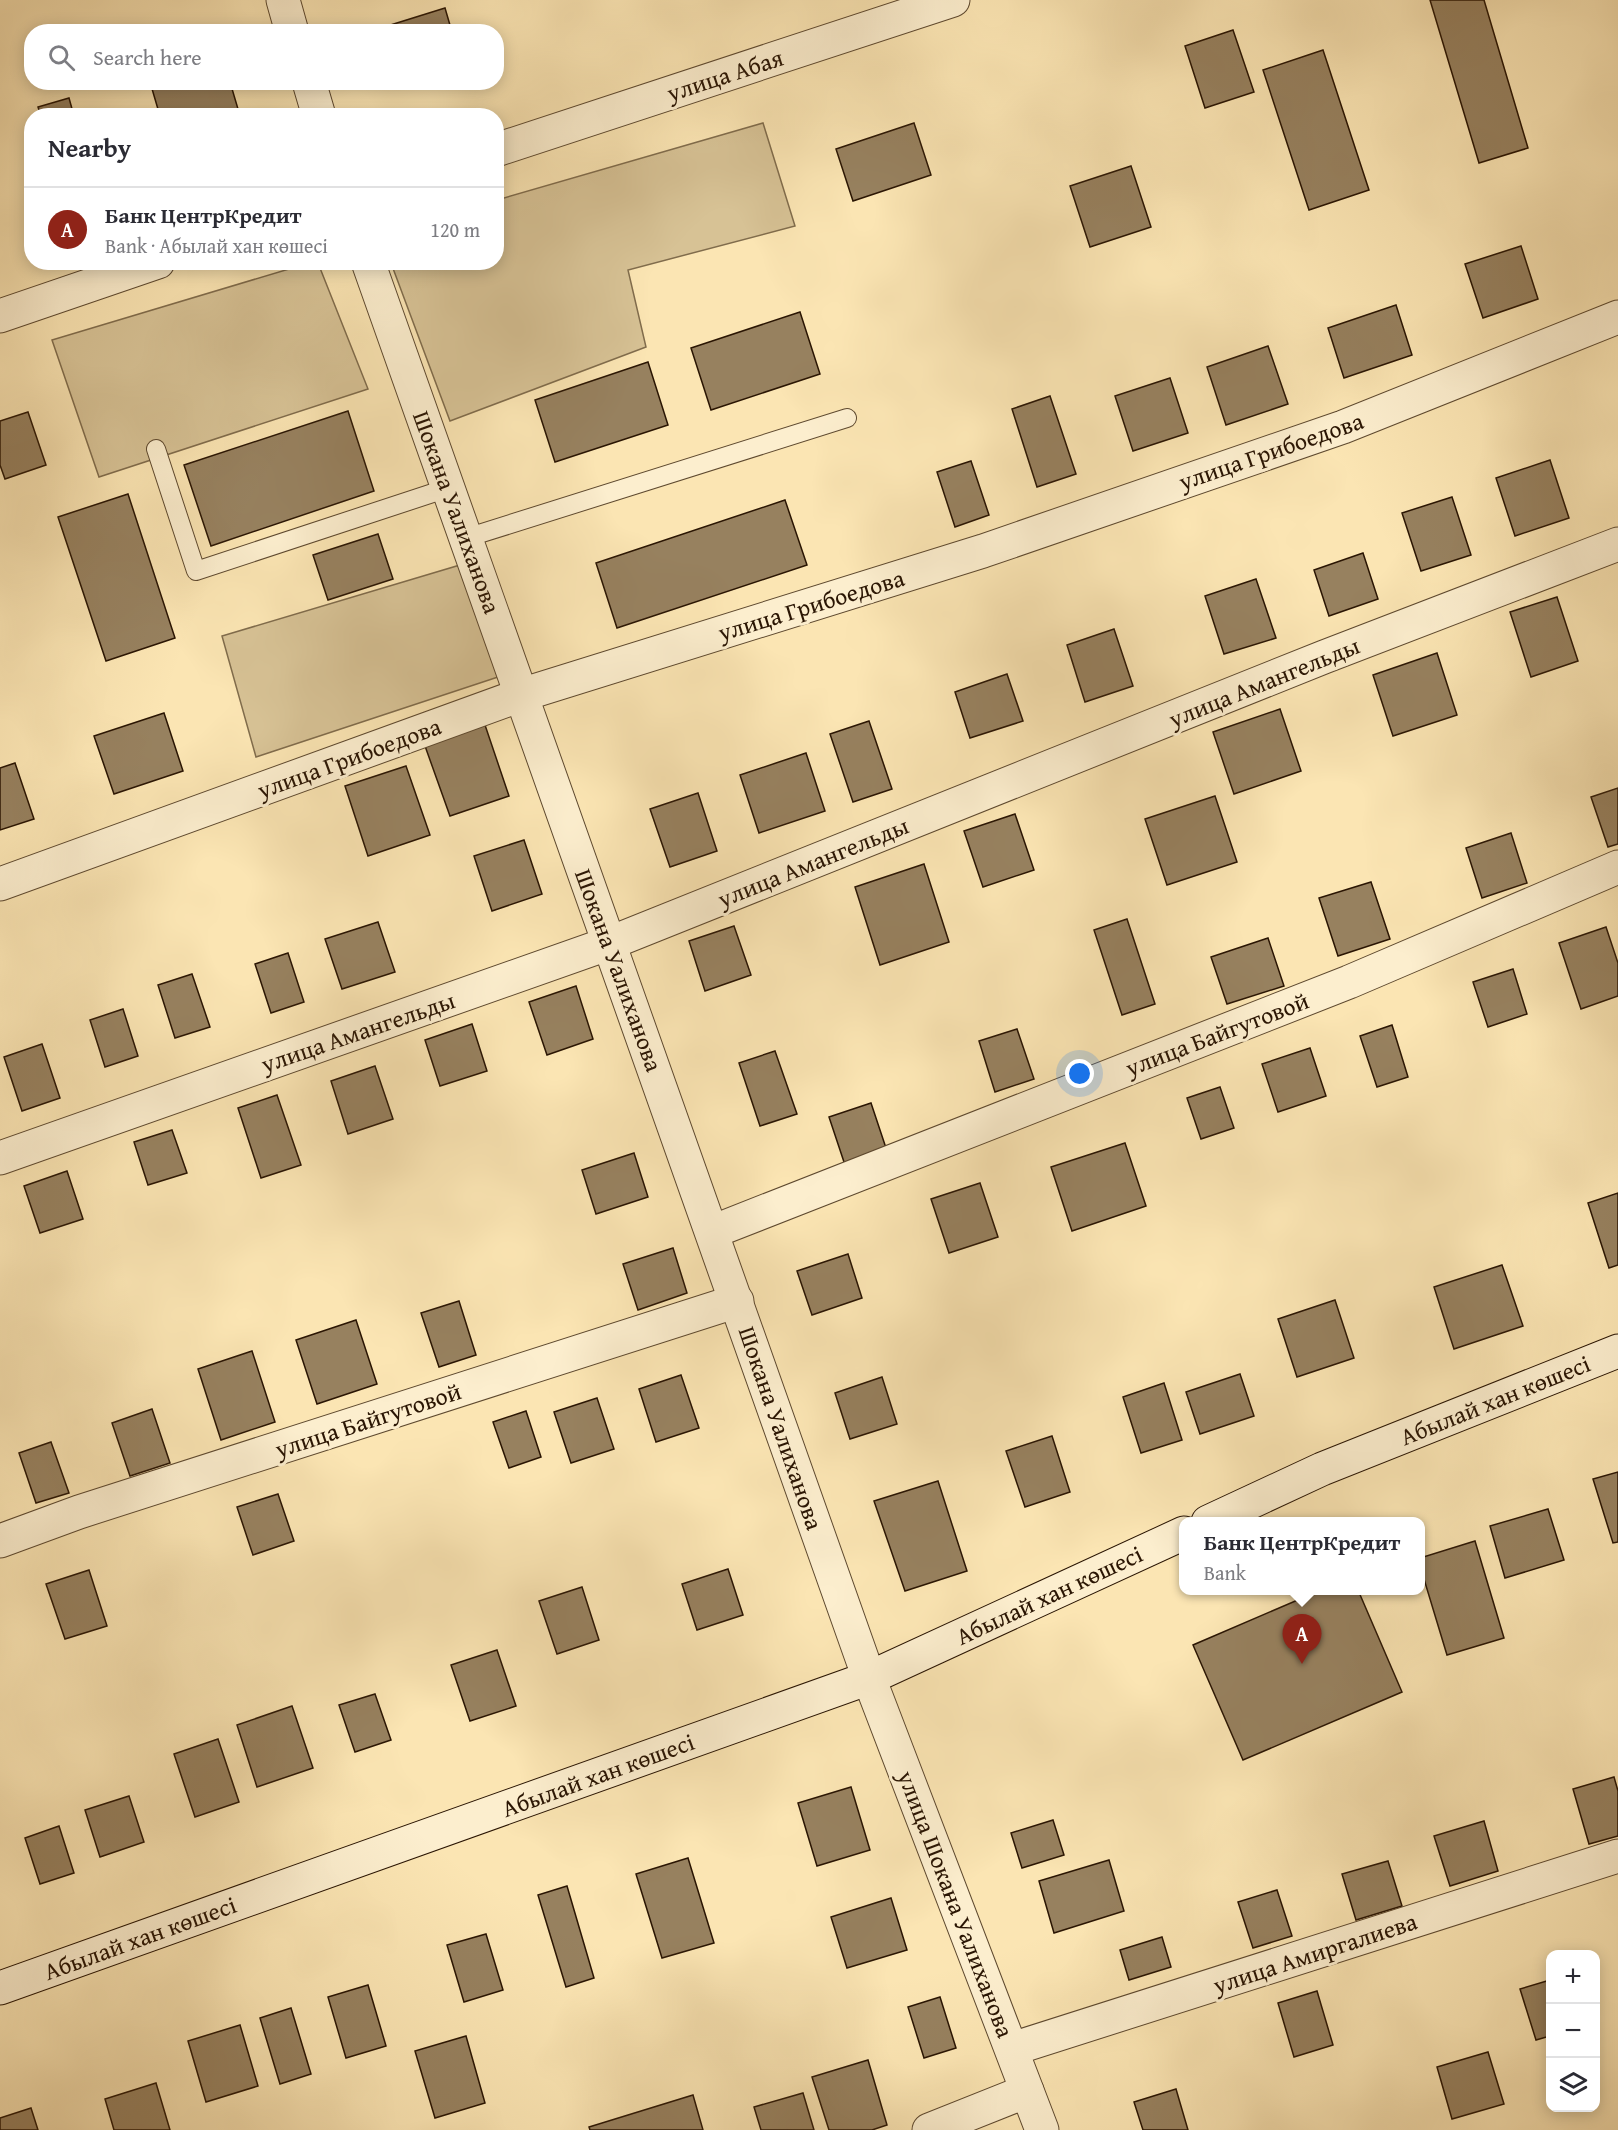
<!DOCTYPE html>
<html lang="en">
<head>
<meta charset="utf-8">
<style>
  :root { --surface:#fff; --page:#f7f7f7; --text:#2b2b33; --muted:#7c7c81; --line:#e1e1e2; --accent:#8f2418 }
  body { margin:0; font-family:"Gentium Book Plus",serif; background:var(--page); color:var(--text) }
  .controls { position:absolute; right:18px; bottom:18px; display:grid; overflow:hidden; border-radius:12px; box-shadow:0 3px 15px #0003 }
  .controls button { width:54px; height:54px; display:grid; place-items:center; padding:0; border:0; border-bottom:2px solid var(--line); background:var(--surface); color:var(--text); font:30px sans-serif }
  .you { position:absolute; left:1080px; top:1074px; width:21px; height:21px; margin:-15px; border:4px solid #fff; border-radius:50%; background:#1a73e8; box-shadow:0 0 0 9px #1a73e833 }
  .badge { display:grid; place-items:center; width:39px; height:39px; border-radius:50%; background:var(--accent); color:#fff; font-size:20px; font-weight:700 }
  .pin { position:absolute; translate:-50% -50px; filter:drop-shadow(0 2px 3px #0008) }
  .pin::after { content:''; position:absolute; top:32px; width:21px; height:18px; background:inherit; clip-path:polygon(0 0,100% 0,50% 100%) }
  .popup { position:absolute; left:1179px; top:1517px; width:246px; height:78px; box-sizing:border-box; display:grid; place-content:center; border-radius:12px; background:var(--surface); filter:drop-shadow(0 2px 4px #0005); font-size:20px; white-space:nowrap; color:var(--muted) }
  .popup b { font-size:22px; color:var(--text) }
  .popup::after { content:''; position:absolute; left:50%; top:100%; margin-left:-12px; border:12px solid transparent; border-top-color:var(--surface) }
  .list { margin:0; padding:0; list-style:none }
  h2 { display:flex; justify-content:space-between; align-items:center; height:78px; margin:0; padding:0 24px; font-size:26px }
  h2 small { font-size:20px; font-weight:400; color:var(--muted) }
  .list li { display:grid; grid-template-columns:39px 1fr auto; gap:18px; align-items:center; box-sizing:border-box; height:84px; padding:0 24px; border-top:2px solid var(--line) }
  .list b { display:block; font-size:22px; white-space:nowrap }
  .list p { margin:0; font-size:20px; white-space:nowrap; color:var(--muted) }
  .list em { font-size:20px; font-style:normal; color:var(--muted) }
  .icon { flex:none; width:33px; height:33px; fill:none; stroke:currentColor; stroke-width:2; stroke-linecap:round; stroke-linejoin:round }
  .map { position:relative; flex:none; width:1618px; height:2130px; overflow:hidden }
  .search { position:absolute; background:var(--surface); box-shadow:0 3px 15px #0003; left:24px; top:24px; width:480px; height:66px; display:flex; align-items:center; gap:15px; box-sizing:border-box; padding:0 21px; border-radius:24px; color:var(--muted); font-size:22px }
  .panel { position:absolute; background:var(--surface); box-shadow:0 3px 15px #0003; left:24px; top:108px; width:480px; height:162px; border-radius:24px }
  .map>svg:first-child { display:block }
  .green { fill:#d7c295; stroke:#806c4c; stroke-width:1.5 }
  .building { fill:#97815f; stroke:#2a1503; stroke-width:1.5 }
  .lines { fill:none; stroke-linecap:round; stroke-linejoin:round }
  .service-casing { stroke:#5e492f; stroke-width:20 }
  .minor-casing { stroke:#5e492f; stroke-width:35 }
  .tertiary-casing { stroke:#5e492f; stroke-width:35 }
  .secondary-casing { stroke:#2a1503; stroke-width:35 }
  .service { stroke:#fceece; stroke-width:18 }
  .minor { stroke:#fceece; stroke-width:33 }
  .tertiary { stroke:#fceece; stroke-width:33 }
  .secondary { stroke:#fceece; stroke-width:33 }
  .labels { text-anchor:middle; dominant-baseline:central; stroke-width:6; stroke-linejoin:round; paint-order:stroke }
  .street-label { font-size:24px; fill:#2a1503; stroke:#fceece }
</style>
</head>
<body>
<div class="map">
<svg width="1618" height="2130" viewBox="0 0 1618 2130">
  <rect width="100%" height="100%" fill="#fbe5b3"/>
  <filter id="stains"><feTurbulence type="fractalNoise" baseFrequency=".00333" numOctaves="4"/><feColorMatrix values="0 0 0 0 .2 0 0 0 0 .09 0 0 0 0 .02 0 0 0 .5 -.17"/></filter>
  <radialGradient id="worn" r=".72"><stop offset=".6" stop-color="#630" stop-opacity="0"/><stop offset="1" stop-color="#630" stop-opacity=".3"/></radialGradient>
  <g class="green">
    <path d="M763,123L795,226L628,270L646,347L450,421L391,263L496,262L497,200Z"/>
    <path d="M309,263H318L368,389L99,477L52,340Z"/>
    <path d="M460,565L498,677L256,757L222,636Z"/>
  </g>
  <g class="building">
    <path d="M1430,0H1484L1528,148L1479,163Z"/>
    <path d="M445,8L452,32H368Z"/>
    <path d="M1233,30L1254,92L1205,108L1185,46Z"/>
    <path d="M1323,50L1369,190L1309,210L1263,70Z"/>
    <path d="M150,82H230L238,109L217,116H160Z"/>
    <path d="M69,98L74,116H41L38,107Z"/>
    <path d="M914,123L931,175L853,201L836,149Z"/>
    <path d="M1131,166L1151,227L1090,247L1070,186Z"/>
    <path d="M1521,246L1538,299L1483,318L1465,264Z"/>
    <path d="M1396,305L1412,355L1344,378L1328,328Z"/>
    <path d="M800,312L820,374L711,410L691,348Z"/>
    <path d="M1268,346L1288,404L1226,425L1207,367Z"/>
    <path d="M648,362L668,425L555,462L535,400Z"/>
    <path d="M1170,378L1188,433L1133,451L1115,396Z"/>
    <path d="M1050,396L1076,474L1037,487L1012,409Z"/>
    <path d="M348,411L374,491L211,546L184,465Z"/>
    <path d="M28,412L46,465L5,479L0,465V421Z"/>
    <path d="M1550,460L1569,518L1515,536L1496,478Z"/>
    <path d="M971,461L989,515L955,527L937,472Z"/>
    <path d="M128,494L175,638L106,661L58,517Z"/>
    <path d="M1452,497L1471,555L1421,571L1402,513Z"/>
    <path d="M785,500L807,565L617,628L596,563Z"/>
    <path d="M378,534L393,579L328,600L313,555Z"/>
    <path d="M1363,553L1378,599L1329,616L1314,570Z"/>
    <path d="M1256,579L1276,638L1224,654L1205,596Z"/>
    <path d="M1557,597L1578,661L1531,677L1510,612Z"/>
    <path d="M1114,629L1133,686L1085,702L1067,645Z"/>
    <path d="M1437,653L1457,715L1393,736L1373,675Z"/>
    <path d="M1007,674L1023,721L970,738L955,692Z"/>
    <path d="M1280,709L1301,771L1234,794L1213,732Z"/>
    <path d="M164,713L183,771L114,794L94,736Z"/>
    <path d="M869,721L892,789L853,802L830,734Z"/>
    <path d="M485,725L509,796L450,816L425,746Z"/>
    <path d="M806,753L825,811L759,833L740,775Z"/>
    <path d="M15,763L34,819L0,830V768Z"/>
    <path d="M406,766L430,835L368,856L345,786Z"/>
    <path d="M1618,788V844L1608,847L1591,797Z"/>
    <path d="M698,793L717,851L670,867L650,809Z"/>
    <path d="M1215,796L1237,862L1167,885L1145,819Z"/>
    <path d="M1015,814L1034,870L983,887L964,831Z"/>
    <path d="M1511,833L1527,883L1482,898L1466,848Z"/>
    <path d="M524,840L542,894L492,911L474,856Z"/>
    <path d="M924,864L949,942L880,965L855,887Z"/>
    <path d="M1371,882L1390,939L1338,956L1319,898Z"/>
    <path d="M1127,919L1155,1004L1122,1015L1094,930Z"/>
    <path d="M378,922L395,972L342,989L325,939Z"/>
    <path d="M734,926L751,975L705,991L689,941Z"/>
    <path d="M1606,927L1618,963V996L1581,1009L1559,943Z"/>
    <path d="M1268,938L1284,986L1227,1004L1211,957Z"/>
    <path d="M288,953L304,1002L271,1013L255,964Z"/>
    <path d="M1513,969L1527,1014L1488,1027L1473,982Z"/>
    <path d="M192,974L210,1027L175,1038L158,985Z"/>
    <path d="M576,986L593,1039L547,1055L529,1002Z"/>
    <path d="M123,1009L138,1056L105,1067L90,1020Z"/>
    <path d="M472,1024L487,1071L440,1086L425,1040Z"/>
    <path d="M1392,1025L1408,1077L1377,1087L1360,1036Z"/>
    <path d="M1017,1029L1034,1079L995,1092L979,1041Z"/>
    <path d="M42,1044L60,1098L22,1111L4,1057Z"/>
    <path d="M1310,1048L1326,1096L1278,1112L1262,1064Z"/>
    <path d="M775,1051L797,1114L760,1126L739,1063Z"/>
    <path d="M375,1066L393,1119L348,1134L331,1081Z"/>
    <path d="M1220,1087L1234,1128L1201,1139L1187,1098Z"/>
    <path d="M277,1095L301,1165L261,1178L238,1108Z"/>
    <path d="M871,1103L887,1151L845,1165L829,1117Z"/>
    <path d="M172,1130L187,1173L148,1185L134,1142Z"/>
    <path d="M1125,1143L1146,1206L1072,1231L1051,1167Z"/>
    <path d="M634,1153L648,1197L596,1214L582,1170Z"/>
    <path d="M67,1171L83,1219L40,1233L24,1186Z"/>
    <path d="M980,1183L998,1237L949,1253L931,1199Z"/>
    <path d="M1618,1193V1265L1609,1268L1588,1203Z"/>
    <path d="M673,1248L687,1293L638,1310L623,1264Z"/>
    <path d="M848,1254L862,1298L812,1315L797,1271Z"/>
    <path d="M1502,1265L1523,1326L1454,1349L1434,1287Z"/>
    <path d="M1335,1300L1354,1358L1297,1377L1278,1319Z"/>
    <path d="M459,1301L476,1355L439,1367L421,1313Z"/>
    <path d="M356,1320L377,1384L317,1404L296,1340Z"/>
    <path d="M252,1351L275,1422L221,1440L198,1369Z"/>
    <path d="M1240,1374L1254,1416L1200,1434L1186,1392Z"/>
    <path d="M681,1375L699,1428L656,1442L639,1389Z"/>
    <path d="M882,1377L897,1424L850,1439L835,1393Z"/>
    <path d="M1164,1383L1182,1440L1141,1453L1123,1397Z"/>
    <path d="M597,1398L614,1449L571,1463L554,1412Z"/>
    <path d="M152,1409L170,1463L130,1476L112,1423Z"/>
    <path d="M526,1411L541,1457L509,1468L493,1422Z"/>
    <path d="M1052,1436L1070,1492L1025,1507L1006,1451Z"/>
    <path d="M51,1442L69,1493L36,1503L19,1453Z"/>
    <path d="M1618,1472V1542L1613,1543L1593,1479Z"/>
    <path d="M938,1481L967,1571L905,1591L874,1501Z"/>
    <path d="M278,1494L294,1541L253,1555L237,1507Z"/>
    <path d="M1548,1509L1564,1560L1505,1578L1490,1526Z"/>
    <path d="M1475,1541L1504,1638L1447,1655L1420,1566V1558Z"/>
    <path d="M728,1569L743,1615L697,1630L682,1584Z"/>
    <path d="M89,1570L107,1626L65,1639L46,1584Z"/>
    <path d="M582,1587L599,1640L557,1654L539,1601Z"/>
    <path d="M1321,1590H1358L1402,1692L1243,1760L1193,1645Z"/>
    <path d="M497,1650L516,1706L470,1721L451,1665Z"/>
    <path d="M375,1694L391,1740L355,1752L339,1705Z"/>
    <path d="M292,1706L313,1768L257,1787L237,1725Z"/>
    <path d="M218,1739L239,1802L195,1817L174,1754Z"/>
    <path d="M1614,1777L1618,1791V1836L1589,1844L1573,1789Z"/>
    <path d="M851,1787L870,1850L817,1866L798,1803Z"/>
    <path d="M129,1796L144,1842L100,1857L85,1810Z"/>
    <path d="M1053,1820L1064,1855L1022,1868L1011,1833Z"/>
    <path d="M1484,1821L1498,1871L1450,1886L1434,1836Z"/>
    <path d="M59,1826L74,1873L40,1884L25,1838Z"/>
    <path d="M688,1858L714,1943L662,1958L636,1874Z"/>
    <path d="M1109,1860L1124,1911L1054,1933L1039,1881Z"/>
    <path d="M1388,1861L1402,1906L1356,1920L1342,1874Z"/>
    <path d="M567,1886L594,1978L566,1987L538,1895Z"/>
    <path d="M1277,1890L1292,1936L1253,1948L1238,1902Z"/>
    <path d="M891,1898L907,1950L847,1968L831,1917Z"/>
    <path d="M486,1934L503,1990L464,2002L447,1945Z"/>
    <path d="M1162,1937L1171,1967L1129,1980L1120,1950Z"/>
    <path d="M1550,1980V2036L1536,2040L1520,1989Z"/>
    <path d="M368,1985L386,2046L346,2058L328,1997Z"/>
    <path d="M1317,1991L1333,2045L1294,2057L1278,2003Z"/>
    <path d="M940,1997L956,2048L924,2058L908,2007Z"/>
    <path d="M291,2008L311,2074L280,2084L260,2018Z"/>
    <path d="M240,2025L258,2086L206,2102L188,2041Z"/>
    <path d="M466,2036L485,2103L435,2118L415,2051Z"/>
    <path d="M1488,2052L1504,2104L1452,2119L1437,2067Z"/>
    <path d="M868,2060L887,2125L872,2130H829L812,2077Z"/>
    <path d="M156,2083L170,2130H114L105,2099Z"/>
    <path d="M1176,2089L1188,2130H1143L1134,2102Z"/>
    <path d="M803,2093L814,2130H761L754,2107Z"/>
    <path d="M693,2095L703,2130H590L589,2127Z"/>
    <path d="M31,2108L38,2130H0V2118Z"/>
  </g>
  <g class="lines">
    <g class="service-casing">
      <g id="service">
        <path d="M156,449L196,571L448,488"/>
        <path d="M466,538L847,418"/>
      </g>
    </g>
    <g class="minor-casing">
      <g id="minor">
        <path d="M0,884L521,695L983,551L1343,427L1618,317"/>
        <path d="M0,1158L610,943L1324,657L1618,544"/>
        <path d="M712,1232L1349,982L1618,867"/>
        <path d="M0,1541L79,1512L737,1301"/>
        <path d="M869,1678L1042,2130"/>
        <path d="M1012,2049L1618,1856"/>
        <path d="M929,2130L1027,2091"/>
      </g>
    </g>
    <g class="tertiary-casing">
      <g id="tertiary">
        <path d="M283,0L292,32"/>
        <path d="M309,82L319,116"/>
        <path d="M496,150L953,0"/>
        <path d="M368,262L869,1678"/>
        <path d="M0,316L158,262"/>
      </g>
    </g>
    <g class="secondary-casing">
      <g id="secondary">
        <path d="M1208,1522L1322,1469L1618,1351"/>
        <path d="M0,1988L869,1678L1184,1533"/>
      </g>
    </g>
    <use href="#service" class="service"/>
    <use href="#minor" class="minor"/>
    <use href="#tertiary" class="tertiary"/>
    <use href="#secondary" class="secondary"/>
  </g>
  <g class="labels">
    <g class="street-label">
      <text transform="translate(725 75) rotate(-18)">улица Абая</text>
      <text transform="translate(1271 451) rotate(-19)">улица Грибоедова</text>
      <text transform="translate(457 512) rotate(70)">Шокана Уалиханова</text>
      <text transform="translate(811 605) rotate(-17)">улица Грибоедова</text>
      <text transform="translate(1264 682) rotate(-22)">улица Амангельды</text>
      <text transform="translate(349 758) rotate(-20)">улица Грибоедова</text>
      <text transform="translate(813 862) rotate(-22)">улица Амангельды</text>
      <text transform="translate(619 970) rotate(70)">Шокана Уалиханова</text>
      <text transform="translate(358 1032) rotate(-19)">улица Амангельды</text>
      <text transform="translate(1217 1034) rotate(-21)">улица Байгутовой</text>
      <text transform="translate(1495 1400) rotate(-22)">Абылай хан көшесі</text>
      <text transform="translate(368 1420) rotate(-18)">улица Байгутовой</text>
      <text transform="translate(781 1428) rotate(71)">Шокана Уалиханова</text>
      <text transform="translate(1049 1595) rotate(-25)">Абылай хан көшесі</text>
      <text transform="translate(598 1775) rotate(-20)">Абылай хан көшесі</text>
      <text transform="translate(956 1904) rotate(69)">улица Шокана Уалиханова</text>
      <text transform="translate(140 1938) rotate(-20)">Абылай хан көшесі</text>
      <text transform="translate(1315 1953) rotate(-18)">улица Амиргалиева</text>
    </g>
  </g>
  <rect width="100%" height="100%" filter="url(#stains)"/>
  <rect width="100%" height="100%" fill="url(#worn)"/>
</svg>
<div class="controls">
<button>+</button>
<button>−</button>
<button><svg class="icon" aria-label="layers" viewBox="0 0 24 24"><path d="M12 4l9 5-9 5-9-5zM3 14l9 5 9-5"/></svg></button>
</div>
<div class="you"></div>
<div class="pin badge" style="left:1302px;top:1664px">A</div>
<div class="popup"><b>Банк ЦентрКредит</b>Bank</div>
<div class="search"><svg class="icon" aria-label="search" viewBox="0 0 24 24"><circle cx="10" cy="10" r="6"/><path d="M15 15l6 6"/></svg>Search here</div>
<section class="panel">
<h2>Nearby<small></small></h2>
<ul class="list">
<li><span class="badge">A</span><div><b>Банк ЦентрКредит</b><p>Bank · Абылай хан көшесі</p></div><em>120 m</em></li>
</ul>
</section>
</div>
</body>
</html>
